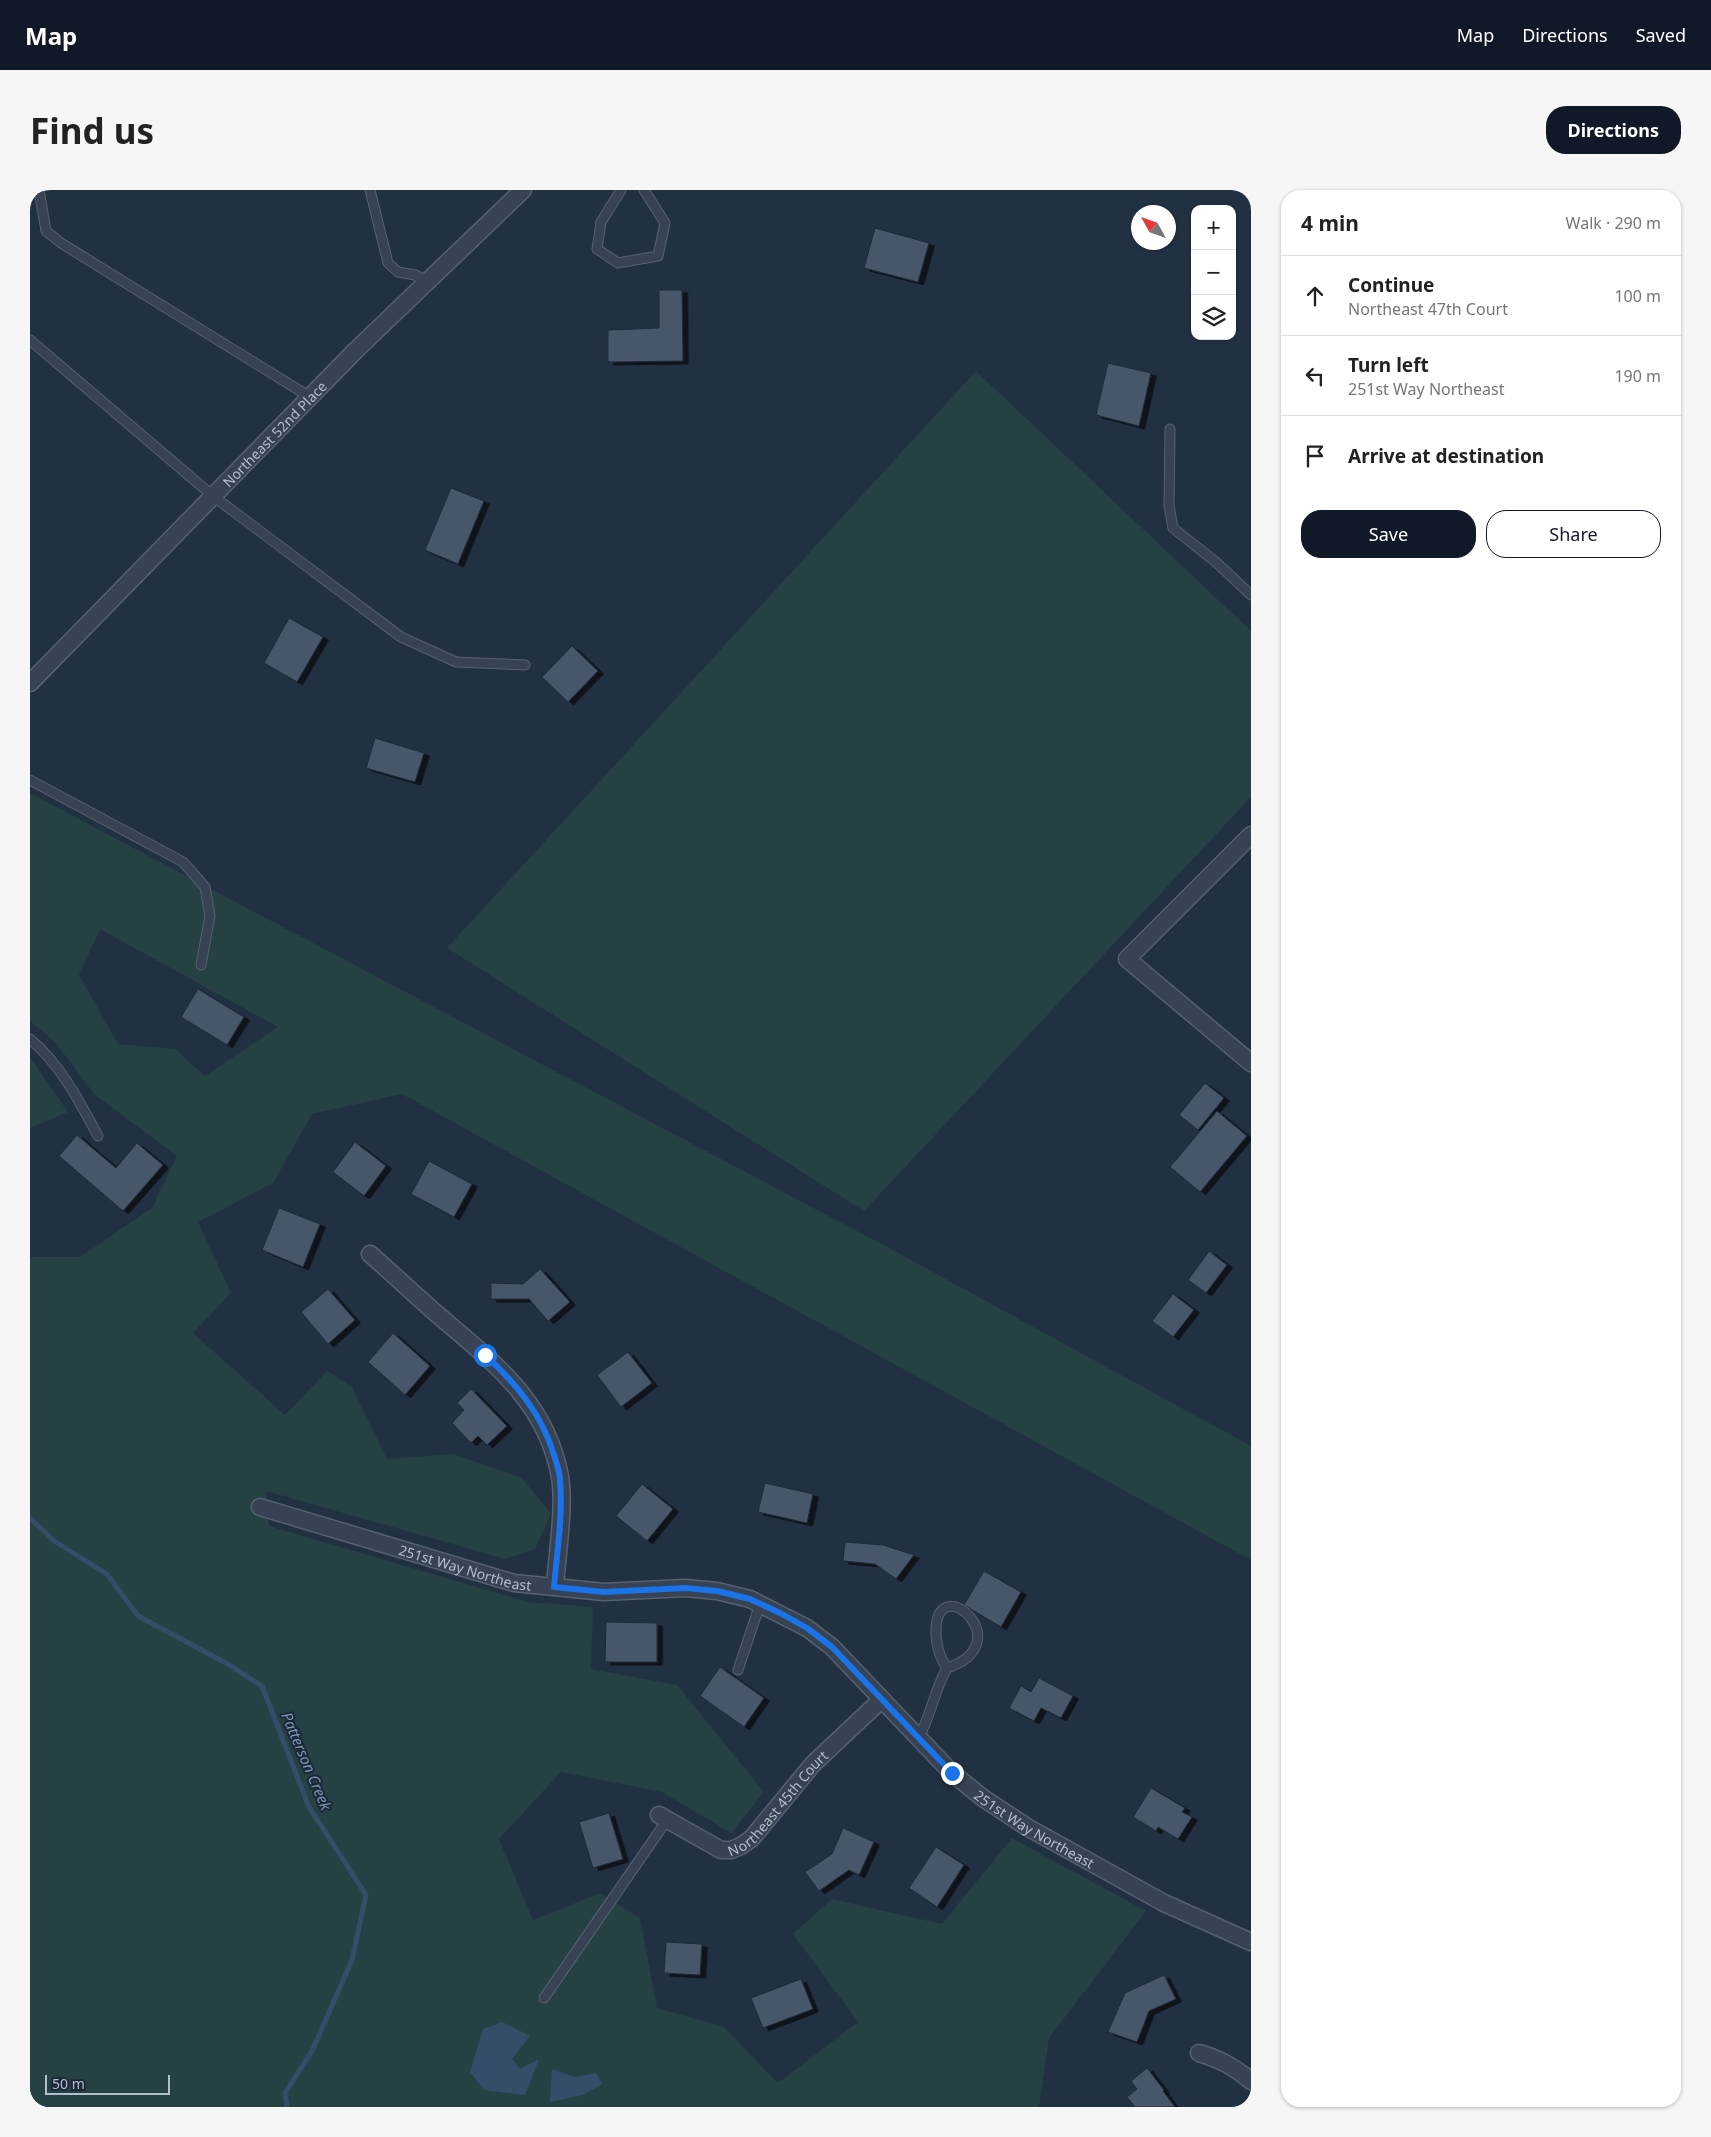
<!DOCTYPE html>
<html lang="en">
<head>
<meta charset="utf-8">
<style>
  :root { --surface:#fff; --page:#f6f6f6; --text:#222; --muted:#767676; --line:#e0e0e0; --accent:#111827 }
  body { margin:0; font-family:"Noto Sans",sans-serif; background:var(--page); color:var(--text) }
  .controls { position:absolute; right:15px; top:15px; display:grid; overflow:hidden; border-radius:10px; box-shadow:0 1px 4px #0004 }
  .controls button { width:45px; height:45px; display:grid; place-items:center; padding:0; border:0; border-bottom:1px solid var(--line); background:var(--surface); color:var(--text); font:25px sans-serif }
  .compass { position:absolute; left:1101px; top:15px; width:45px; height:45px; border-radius:50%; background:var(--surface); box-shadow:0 1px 4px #0004; rotate:310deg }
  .scale { position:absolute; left:15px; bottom:12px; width:125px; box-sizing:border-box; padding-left:5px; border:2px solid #b4becc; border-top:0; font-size:14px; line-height:18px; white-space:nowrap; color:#b4becc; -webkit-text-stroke:4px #1c2837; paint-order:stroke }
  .stop { position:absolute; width:15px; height:15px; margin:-11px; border:4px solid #1a73e8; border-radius:50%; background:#fff }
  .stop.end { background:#1a73e8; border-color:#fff; box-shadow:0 1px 5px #0008 }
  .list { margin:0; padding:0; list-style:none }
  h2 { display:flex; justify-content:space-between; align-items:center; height:65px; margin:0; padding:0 20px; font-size:21px }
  h2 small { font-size:16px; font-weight:400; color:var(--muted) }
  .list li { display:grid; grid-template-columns:32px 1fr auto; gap:15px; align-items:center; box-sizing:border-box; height:80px; padding:0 20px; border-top:1px solid var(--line) }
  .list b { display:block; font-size:19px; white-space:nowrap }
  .list p { margin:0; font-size:16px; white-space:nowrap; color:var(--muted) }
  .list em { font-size:16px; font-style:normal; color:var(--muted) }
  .actions { display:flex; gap:10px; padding:15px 20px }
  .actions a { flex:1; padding:11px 0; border:1px solid var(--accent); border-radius:20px; text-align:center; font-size:18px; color:var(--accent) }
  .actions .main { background:var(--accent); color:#fff }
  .icon { flex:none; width:28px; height:28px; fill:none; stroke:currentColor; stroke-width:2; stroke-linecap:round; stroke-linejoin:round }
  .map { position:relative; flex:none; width:1221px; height:1917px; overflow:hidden; border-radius:20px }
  header { display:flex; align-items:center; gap:30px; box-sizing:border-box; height:70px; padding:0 25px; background:var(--accent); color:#fff }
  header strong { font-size:24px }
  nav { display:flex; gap:28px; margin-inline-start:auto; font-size:18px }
  .intro { display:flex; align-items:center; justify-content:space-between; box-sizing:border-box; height:120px; padding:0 30px }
  h1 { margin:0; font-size:35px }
  .button { padding:12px 22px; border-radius:20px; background:var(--accent); color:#fff; font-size:18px; font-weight:700 }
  main { display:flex; gap:30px; padding:0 30px }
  aside { flex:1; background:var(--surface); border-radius:20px; box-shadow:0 1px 4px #0004 }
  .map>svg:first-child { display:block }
  .green { fill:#254143; fill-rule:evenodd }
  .water { fill:#344e6a }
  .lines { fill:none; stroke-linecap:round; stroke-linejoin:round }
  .stream { stroke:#344e6a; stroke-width:5 }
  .building { fill:#465769; stroke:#1e2a39; filter:url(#shadow) }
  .lane-casing { stroke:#55616f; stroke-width:11 }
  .street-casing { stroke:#55616f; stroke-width:19 }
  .lane { stroke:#374352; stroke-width:9 }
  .street { stroke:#374352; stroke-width:16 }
  .route { stroke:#1a73e8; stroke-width:6 }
  .labels { text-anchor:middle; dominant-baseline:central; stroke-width:4; stroke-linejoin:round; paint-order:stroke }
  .street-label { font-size:14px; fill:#b4becc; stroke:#1c2837 }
  .water-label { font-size:15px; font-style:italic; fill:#7896b6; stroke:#1c2837 }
</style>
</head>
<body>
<header>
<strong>Map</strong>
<nav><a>Map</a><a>Directions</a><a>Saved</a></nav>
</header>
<div class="intro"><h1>Find us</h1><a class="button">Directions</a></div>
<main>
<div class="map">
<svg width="1221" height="1917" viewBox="0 0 1221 1917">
  <defs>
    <filter id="shadow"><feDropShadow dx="5.5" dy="3" stdDeviation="0" flood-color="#0009"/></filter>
  </defs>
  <rect width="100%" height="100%" fill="#223142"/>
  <g class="green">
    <path d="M946,181L1221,441V607L834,1021L417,758Z"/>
    <path d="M0,603L861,1059L1221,1256V1370L372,904L282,924L243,993L168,1032L201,1103L163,1143L255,1225L297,1181L322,1197L357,1269L423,1264L492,1288L521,1324L505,1359L475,1369L236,1301L239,1336L498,1412L563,1417L561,1479L647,1495L734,1602L701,1643L632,1602L531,1582L469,1649L503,1730L570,1703L610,1728L627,1818L694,1837L748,1893L828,1832L763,1744L802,1709L912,1734L982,1648L1116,1721L1019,1848L1009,1917H0V1067H50L122,1018L147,966L65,905L25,852L0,831ZM70,739L248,837L175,886L145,859L88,854L49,785Z"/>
    <path d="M0,867L38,922L0,938Z"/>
  </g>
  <g class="water">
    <path d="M472,1832L500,1846L482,1869L490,1879L509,1869L495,1905L454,1900L440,1882L453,1839Z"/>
    <path d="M522,1879L544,1887L566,1883L572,1894L553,1905L520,1912Z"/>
  </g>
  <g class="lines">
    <path class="stream" d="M0,1328L24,1351L77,1384L108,1426L196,1473L232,1496L279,1617L336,1705L322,1770L282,1861L255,1903L257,1917"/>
  </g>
  <g class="building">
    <path d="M845,38L899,53L888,92L834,78Z"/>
    <path d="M629,100H652L653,171L578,172V140L629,138Z"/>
    <path d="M1078,173L1121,183L1109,236L1066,225Z"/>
    <path d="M421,298L454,311L428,374L395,360Z"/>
    <path d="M259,428L293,447L267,492L234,473Z"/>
    <path d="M542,456L568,481L538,512L512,487Z"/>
    <path d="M345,548L394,563L385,592L336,578Z"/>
    <path d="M168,799L214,827L197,855L151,827Z"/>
    <path d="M1175,893L1194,908L1168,940L1149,925Z"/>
    <path d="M1187,921L1217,946L1170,1002L1140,977Z"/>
    <path d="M47,945L86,978L107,953L133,975L93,1021L29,966Z"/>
    <path d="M325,952L356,976L334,1006L303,982Z"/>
    <path d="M399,971L442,994L424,1027L381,1004Z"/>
    <path d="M249,1018L290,1034L273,1077L232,1060Z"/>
    <path d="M1179,1061L1197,1075L1176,1103L1158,1090Z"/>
    <path d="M510,1079L540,1112L518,1131L499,1109H461V1093L493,1094Z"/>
    <path d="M298,1099L325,1130L298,1154L271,1122Z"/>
    <path d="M1143,1104L1164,1120L1143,1147L1122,1131Z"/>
    <path d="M363,1143L400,1176L375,1205L338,1172Z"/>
    <path d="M598,1162L622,1193L591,1217L567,1185Z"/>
    <path d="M441,1199L477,1236L457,1255L448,1246L441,1253L422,1233L434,1220L427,1213Z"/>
    <path d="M735,1293L783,1304L777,1333L728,1322Z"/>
    <path d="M612,1294L643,1319L617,1351L586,1326Z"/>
    <path d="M815,1352L853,1355L884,1365L866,1389L845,1374L813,1371Z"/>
    <path d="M954,1381L991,1402L971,1437L934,1415Z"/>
    <path d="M576,1432L627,1433V1472H575Z"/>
    <path d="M690,1477L734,1508L714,1537L670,1506Z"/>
    <path d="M1009,1488L1043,1506L1031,1528L1011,1518L1004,1531L979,1518L991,1496L1001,1502Z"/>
    <path d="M1121,1598L1155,1618L1152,1622L1162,1627L1148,1649L1128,1637L1126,1641L1103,1627Z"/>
    <path d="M579,1623L593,1669L563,1678L549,1632Z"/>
    <path d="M813,1638L844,1652L829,1685L819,1680L789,1701L775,1682L802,1664Z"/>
    <path d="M906,1657L934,1675L907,1717L879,1698Z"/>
    <path d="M636,1752L672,1754L670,1785L634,1783Z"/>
    <path d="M1134,1785L1146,1809L1119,1821L1107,1852L1078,1842L1095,1803Z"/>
    <path d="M771,1789L783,1819L733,1838L721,1808Z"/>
    <path d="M1117,1878L1134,1900L1133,1901L1145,1917H1105L1097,1907L1107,1899L1101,1891Z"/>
  </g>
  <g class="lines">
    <g class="lane-casing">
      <g id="lane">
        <path d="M9,0L16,41L31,53L280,207"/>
        <path d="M340,0L358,73L368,82L385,85L397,91"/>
        <path d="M591,0L571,32L567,59L588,73L628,66L635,33L614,0"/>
        <path d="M0,150L183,306L371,447L426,472L495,475"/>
        <path d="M1140,239L1139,316L1143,338L1187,373L1221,405"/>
        <path d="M0,590L153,672L175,697L180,726L171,775"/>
        <path d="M0,849C31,875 49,911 68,946"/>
        <path d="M708,1480L730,1414"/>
        <path d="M888,1549C901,1526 904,1501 917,1478C990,1454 910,1381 906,1437C905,1451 909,1467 917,1478"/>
        <path d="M514,1808L637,1630"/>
      </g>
    </g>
    <g class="street-casing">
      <g id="street">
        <path id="s1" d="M0,493L326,160L493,0"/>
        <path d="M1221,645L1097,769L1221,873"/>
        <path d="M340,1064C363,1084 385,1105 408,1125C462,1171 517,1212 530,1287C535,1318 527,1364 525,1397"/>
        <path id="s2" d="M230,1317L484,1393L574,1402L655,1398L687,1401L720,1409L777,1438L802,1457L922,1583L953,1608L997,1637L1134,1713L1221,1752"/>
        <path id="s3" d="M629,1625L691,1660H701L711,1656L722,1648L783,1574L851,1510"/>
        <path d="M1169,1863C1190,1869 1204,1877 1221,1891"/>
      </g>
    </g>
    <use href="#lane" class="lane"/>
    <use href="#street" class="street"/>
  </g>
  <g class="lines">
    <path class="route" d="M455,1165C487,1194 513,1226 525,1268C527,1275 530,1283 530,1290C533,1325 527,1362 524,1397L574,1402L656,1398L687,1401L720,1409L750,1423L777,1438L802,1457L922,1583"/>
  </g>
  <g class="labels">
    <g class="street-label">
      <text stroke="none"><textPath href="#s1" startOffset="349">Northeast 52nd Place</textPath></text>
      <text stroke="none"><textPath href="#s2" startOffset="214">251st Way Northeast</textPath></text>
      <text stroke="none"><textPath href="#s3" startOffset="148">Northeast 45th Court</textPath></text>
      <text stroke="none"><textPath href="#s2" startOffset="872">251st Way Northeast</textPath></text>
    </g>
    <g class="water-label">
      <text transform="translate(277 1571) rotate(67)">Patterson Creek</text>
    </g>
  </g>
</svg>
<div class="controls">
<button>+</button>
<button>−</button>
<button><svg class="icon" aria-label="layers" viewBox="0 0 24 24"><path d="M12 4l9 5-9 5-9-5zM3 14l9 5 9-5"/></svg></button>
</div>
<svg class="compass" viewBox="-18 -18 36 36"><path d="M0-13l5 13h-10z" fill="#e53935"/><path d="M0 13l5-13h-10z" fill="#767676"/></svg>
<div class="scale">50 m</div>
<div class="stop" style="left:455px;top:1165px"></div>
<div class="stop end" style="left:922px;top:1583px"></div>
</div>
<aside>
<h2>4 min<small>Walk · 290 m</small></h2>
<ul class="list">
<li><svg class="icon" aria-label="ahead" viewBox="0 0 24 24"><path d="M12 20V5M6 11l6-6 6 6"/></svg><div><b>Continue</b><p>Northeast 47th Court</p></div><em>100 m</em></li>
<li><svg class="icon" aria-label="left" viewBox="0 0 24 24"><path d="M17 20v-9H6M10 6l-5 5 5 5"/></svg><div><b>Turn left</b><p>251st Way Northeast</p></div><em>190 m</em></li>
<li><svg class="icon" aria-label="arrive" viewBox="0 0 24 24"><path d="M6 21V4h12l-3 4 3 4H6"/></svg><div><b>Arrive at destination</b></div></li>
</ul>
<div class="actions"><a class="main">Save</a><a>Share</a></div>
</aside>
</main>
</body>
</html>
